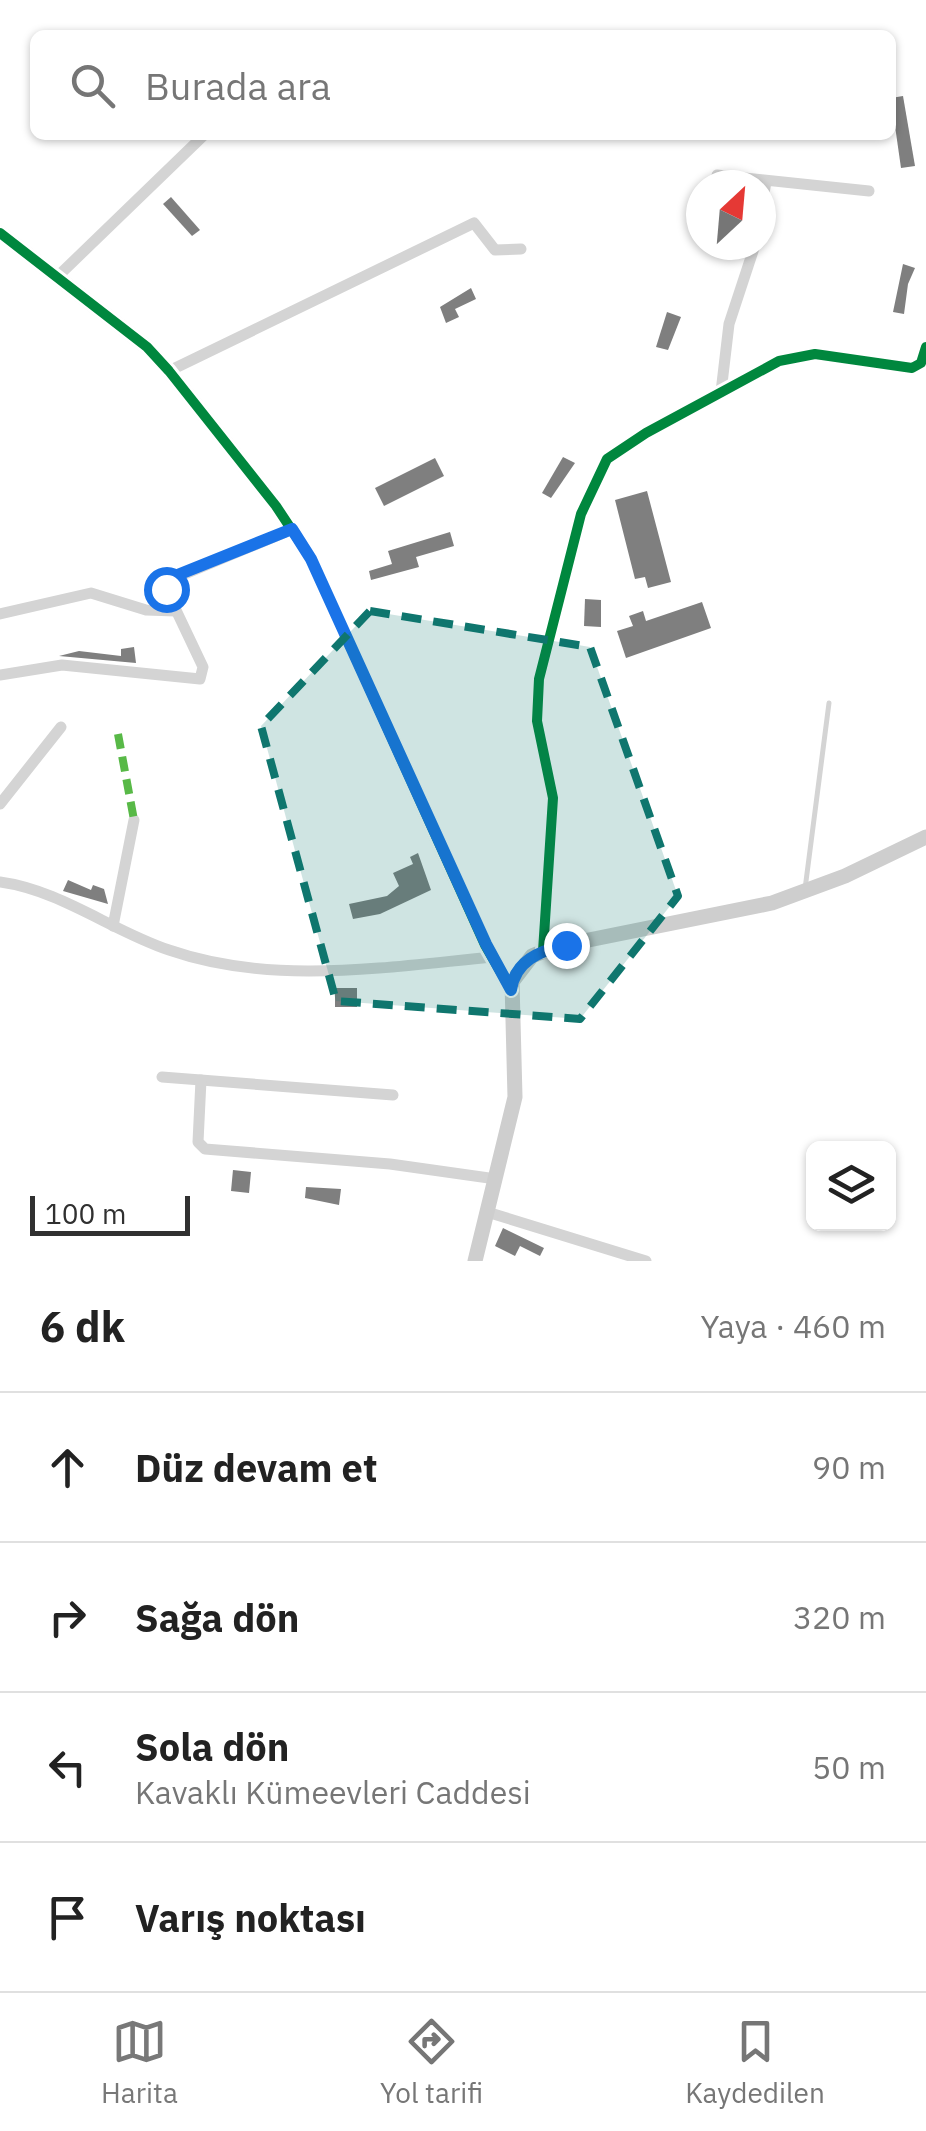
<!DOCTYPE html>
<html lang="tr">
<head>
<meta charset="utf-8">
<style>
  :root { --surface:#fff; --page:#f2f2f2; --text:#222; --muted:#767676; --line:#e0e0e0; --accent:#787878 }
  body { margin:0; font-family:"IBM Plex Sans",sans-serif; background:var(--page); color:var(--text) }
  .controls { position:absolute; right:30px; bottom:30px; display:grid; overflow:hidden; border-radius:15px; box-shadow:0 2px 8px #0004 }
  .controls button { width:90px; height:90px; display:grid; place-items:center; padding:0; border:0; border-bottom:2px solid var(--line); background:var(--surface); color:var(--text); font:50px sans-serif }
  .compass { position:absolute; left:686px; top:170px; width:90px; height:90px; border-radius:50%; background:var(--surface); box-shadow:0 2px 8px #0004; rotate:26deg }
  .scale { position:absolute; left:30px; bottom:25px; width:160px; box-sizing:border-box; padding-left:10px; border:5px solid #303030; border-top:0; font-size:28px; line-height:35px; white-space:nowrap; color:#303030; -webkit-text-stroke:8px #fff; paint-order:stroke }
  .stop { position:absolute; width:30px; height:30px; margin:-22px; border:8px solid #1a73e8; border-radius:50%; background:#fff }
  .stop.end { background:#1a73e8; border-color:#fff; box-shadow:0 2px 10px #0008 }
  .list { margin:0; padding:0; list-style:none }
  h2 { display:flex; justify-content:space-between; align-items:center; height:130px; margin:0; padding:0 40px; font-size:42px }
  h2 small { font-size:32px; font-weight:400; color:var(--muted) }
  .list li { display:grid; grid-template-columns:65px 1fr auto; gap:30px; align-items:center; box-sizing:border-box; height:150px; padding:0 40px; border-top:2px solid var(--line) }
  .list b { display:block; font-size:38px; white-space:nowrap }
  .list p { margin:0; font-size:32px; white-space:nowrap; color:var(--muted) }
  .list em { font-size:32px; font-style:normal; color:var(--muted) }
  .icon { flex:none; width:55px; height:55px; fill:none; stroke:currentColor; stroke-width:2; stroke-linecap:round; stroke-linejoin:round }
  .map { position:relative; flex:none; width:926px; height:1261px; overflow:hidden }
  .search { position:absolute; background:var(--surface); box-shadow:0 2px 8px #0004; left:30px; right:30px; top:30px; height:110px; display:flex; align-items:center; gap:25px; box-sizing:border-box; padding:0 35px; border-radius:15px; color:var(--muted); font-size:38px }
  .sheet { height:730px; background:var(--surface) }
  nav { display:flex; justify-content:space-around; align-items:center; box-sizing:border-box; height:140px; border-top:2px solid var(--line); background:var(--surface); font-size:28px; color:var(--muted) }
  nav a { display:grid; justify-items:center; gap:5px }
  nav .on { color:var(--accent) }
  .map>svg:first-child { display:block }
  .building { fill:#7f7f7f }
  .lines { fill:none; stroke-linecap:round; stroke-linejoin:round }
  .lane { stroke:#d4d4d4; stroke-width:5 }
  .street { stroke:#d4d4d4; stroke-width:11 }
  .secondary { stroke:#cecece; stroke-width:15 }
  .quiet { stroke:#58b947; stroke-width:8; stroke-dasharray:15 8; stroke-linecap:butt }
  .cycleway-casing { stroke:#fff; stroke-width:16 }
  .cycleway { stroke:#00873e; stroke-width:10 }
  .route { stroke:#1a73e8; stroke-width:12 }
  .marked { fill:#0f766e; fill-opacity:0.2; stroke:#0f766e; stroke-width:8; stroke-dasharray:20 12; stroke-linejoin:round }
</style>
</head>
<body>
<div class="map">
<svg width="926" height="1261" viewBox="0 0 926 1261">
  <rect width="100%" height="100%" fill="#fff"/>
  <g class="building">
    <path d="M903,96L915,166L901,168L891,98Z"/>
    <path d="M171,197L200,230L192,236L163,204Z"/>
    <path d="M903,264L915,268L908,284L904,314L893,312Z"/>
    <path d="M471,288L476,299L455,309L459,317L446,323L440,307Z"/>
    <path d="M667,312L681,317L668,350L656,347Z"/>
    <path d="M563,457L575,463L551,498L542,493Z"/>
    <path d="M435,458L444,476L384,506L375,488Z"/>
    <path d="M647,491L671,582L648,588L645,577L635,579L615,500Z"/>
    <path d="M450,532L454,546L416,557L419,567L371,580L369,571L392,564L388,551Z"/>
    <path d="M585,599L601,600V627L584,626Z"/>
    <path d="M702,602L711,628L626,658L617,631L633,626L629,616L643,611L646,621Z"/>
    <path d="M134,647L136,663L59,656L79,651L121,656V649Z"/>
    <path d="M418,853L431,890L380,914L353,919L349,904L387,896L399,886L393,873L413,864L410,857Z"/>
    <path d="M68,880L91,890L93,885L104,889L108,904L63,891Z"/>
    <rect x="335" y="988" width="22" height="19"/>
    <path d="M233,1170L251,1172L249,1193L231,1191Z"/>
    <path d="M306,1187L341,1189L339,1205L305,1198Z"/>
    <path d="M503,1228L544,1248L540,1256L520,1246L515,1256L495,1246Z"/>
  </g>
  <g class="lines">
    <path class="lane" d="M805,889L829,703"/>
    <g class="street">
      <path d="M717,175L869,191"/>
      <path d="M761,210L766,182"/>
      <path d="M56,278L204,135"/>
      <path d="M169,371L474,223L495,250L521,249"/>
      <path d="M721,392L729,324L755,245"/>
      <path d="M0,614L91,593L146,610L176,611"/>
      <path d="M0,675L62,665L200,679L203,667L166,589L168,581L293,529"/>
      <path d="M0,804L61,727"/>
      <path d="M0,882C60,890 112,931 169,950C273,986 386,967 493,957"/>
      <path d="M113,926L134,820"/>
      <path d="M543,951L553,798L537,721L539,679L581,514L607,459L646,433L779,361L815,354L912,368L921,363L926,347"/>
      <path d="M162,1077L393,1095"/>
      <path d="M201,1080L198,1142L205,1149L390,1164L496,1179"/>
      <path d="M487,1212L646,1261"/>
    </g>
    <g class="secondary">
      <path d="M0,233L147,347L169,371L276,506L311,559L485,945L511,990"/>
      <path d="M475,1261L515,1097L512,982L532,956L554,947L772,903L845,876L926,837"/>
    </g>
    <path class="quiet" d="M118,734L134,820"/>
    <g class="cycleway-casing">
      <g id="cycleway">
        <path d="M0,233L147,347L169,371L276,506L311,559L485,945L511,990"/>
        <path d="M543,951L553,798L537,721L539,679L581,514L607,459L646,433L779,361L815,354L912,368L921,363L926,347"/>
      </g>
    </g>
    <use href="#cycleway" class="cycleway"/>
  </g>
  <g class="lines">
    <path class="route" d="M166,589L170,578L292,529L311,559L486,944L511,990C515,961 539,951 566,945"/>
  </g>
  <path class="marked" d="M370,611L590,647L678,896L580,1019L336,1001L261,726Z"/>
</svg>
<div class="controls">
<button><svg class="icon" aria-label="layers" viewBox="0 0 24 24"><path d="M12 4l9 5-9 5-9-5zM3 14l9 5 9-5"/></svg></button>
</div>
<svg class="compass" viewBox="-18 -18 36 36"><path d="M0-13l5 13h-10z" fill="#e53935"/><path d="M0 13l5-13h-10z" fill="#767676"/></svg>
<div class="scale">100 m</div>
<div class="stop" style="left:166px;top:589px"></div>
<div class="stop end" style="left:566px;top:945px"></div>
<div class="search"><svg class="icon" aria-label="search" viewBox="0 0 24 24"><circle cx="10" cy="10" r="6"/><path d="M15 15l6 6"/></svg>Burada ara</div>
</div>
<section class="sheet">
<h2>6 dk<small>Yaya · 460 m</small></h2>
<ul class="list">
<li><svg class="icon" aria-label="ahead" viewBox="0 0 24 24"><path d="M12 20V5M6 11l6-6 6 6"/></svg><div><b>Düz devam et</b></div><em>90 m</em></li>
<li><svg class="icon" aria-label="right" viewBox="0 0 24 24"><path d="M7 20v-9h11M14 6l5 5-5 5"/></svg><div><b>Sağa dön</b></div><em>320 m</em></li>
<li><svg class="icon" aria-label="left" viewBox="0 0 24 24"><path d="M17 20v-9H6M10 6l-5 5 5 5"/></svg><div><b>Sola dön</b><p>Kavaklı Kümeevleri Caddesi</p></div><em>50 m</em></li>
<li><svg class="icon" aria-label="arrive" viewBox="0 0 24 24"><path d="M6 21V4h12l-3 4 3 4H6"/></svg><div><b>Varış noktası</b></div></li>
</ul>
</section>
<nav>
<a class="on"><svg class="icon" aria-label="map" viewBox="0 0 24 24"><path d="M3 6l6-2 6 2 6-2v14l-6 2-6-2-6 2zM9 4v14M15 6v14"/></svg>Harita</a>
<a><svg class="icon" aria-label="directions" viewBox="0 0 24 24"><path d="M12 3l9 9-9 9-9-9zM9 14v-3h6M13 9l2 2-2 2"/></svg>Yol tarifi</a>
<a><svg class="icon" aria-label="saved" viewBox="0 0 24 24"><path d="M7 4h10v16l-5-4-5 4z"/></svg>Kaydedilen</a>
</nav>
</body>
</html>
